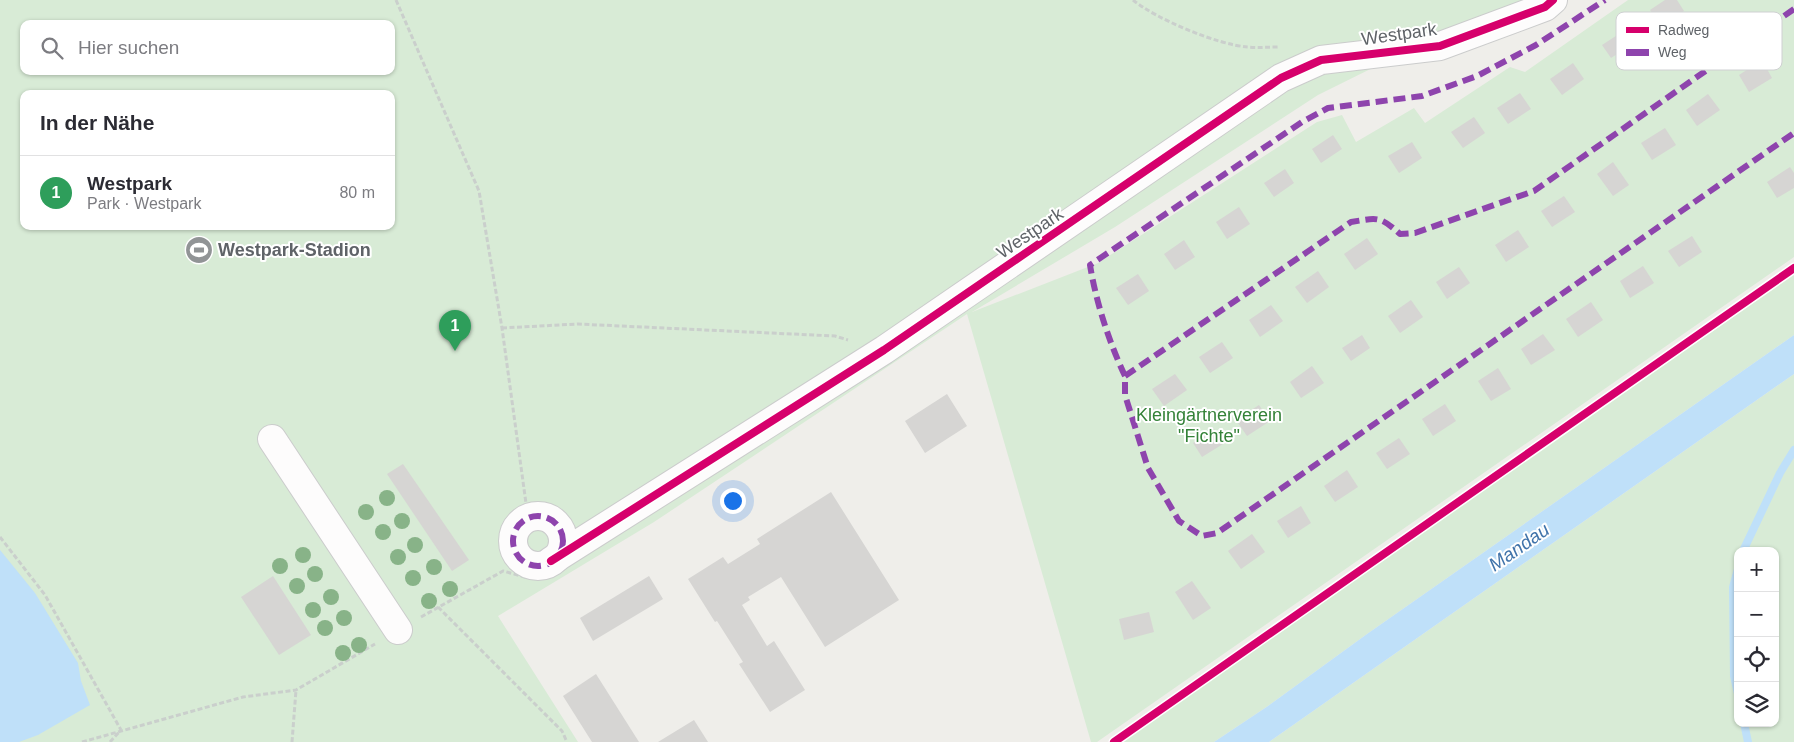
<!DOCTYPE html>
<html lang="de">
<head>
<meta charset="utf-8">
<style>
  :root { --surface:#fff; --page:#f2f2f3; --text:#2b2b33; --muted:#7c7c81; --line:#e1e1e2; --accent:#919496 }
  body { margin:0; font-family:Arial,sans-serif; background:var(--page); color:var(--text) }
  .controls { position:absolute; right:15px; bottom:15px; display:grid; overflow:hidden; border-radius:10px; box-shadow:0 1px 4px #0004 }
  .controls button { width:45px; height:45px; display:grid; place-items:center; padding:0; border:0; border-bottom:1px solid var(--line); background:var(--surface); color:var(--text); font:25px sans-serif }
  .you { position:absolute; left:732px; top:500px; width:18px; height:18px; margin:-12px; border:4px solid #fff; border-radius:50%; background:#1a73e8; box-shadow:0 0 0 8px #1a73e833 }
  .badge { display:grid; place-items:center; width:32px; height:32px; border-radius:50%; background:var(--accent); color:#fff; font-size:16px; font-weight:700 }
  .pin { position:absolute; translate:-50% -41px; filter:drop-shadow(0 1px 2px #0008) }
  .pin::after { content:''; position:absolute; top:26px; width:18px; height:15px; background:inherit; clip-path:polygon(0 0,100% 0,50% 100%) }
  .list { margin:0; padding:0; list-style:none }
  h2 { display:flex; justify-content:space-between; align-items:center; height:65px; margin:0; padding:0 20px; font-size:21px }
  h2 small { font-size:16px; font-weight:400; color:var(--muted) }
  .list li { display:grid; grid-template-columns:32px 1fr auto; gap:15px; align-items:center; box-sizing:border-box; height:75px; padding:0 20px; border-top:1px solid var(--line) }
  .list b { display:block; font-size:19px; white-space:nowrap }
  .list p { margin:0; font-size:16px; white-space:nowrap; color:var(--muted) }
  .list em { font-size:16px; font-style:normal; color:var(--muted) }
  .icon { flex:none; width:28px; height:28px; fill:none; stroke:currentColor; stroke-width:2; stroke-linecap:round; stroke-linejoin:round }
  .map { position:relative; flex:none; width:1794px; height:742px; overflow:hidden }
  .search { position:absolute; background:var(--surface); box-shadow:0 1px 4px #0004; left:20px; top:20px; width:375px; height:55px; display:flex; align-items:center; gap:12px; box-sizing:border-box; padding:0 18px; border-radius:10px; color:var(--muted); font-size:19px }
  .panel { position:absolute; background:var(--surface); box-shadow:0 1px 4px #0004; left:20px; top:90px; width:375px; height:140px; border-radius:10px }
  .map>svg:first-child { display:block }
  .green { fill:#d8ebd6; fill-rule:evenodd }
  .water { fill:#bfe0f9 }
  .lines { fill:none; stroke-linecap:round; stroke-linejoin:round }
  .stream { stroke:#bfe0f9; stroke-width:8 }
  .building { fill:#d6d5d3 }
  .minor-casing { stroke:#cbcccc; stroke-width:30 }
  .path { stroke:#cacfcc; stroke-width:3; stroke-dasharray:5 2.5; stroke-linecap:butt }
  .minor { stroke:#fdfcfc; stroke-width:28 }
  .quiet { stroke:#8e44ad; stroke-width:6; stroke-dasharray:12 6; stroke-linecap:butt }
  .cycleway-casing { stroke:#fff; stroke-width:11 }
  .cycleway { stroke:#d6006c; stroke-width:8 }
  .tree { fill:#88b388 }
  .labels { text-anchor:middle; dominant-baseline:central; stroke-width:4; stroke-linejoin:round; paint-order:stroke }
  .street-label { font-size:18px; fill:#5f6368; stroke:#fff }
  .poi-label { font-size:18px; font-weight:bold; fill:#5f6368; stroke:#fff; text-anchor:start }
  .park-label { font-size:18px; fill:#348238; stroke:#fff }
  .water-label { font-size:19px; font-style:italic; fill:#4174aa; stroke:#fff }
  .key { fill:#fff; stroke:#cfd0d2; stroke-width:1 }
  .key-label { font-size:14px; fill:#5f6368 }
</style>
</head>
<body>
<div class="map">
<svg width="1794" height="742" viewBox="0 0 1794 742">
  <rect width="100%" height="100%" fill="#efeeea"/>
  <g class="green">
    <path d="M0,0H1535L1437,36L1318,95L1115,227L972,312L1098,263L1317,122L1342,115L1356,142L1414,108L1425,123L1510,67L1525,72L1628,0H1794V257L1097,742H1091L967,314L654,522L498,616L578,742H0ZM24,24H391V71H24ZM24,94H391V226H24Z"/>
    <path d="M1794,275V335L1367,634L1268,706L1214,742H1119Z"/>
    <path d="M1794,374V742H1269ZM1738,551H1775V723H1738Z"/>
  </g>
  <g class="water">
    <path d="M1794,335V374L1269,742H1214L1268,706L1367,634Z"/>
    <path d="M0,550L35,593L78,663L81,681L90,705L38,735L19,742H0Z"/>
  </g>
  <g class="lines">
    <g class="stream">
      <path d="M1743,551L1780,473L1794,450"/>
      <path d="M1738,569L1733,587L1734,676L1738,694"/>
      <path d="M1744,723L1748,742"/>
    </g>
  </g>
  <g class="building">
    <path d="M1665,0H1677L1684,11L1661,26L1650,10Z"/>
    <path d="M1622,32L1631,45L1611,58L1602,45Z"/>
    <path d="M1762,60L1772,78L1749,92L1739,75Z"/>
    <path d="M1573,63L1584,79L1562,95L1550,79Z"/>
    <path d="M1520,93L1531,109L1508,124L1497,108Z"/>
    <path d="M1708,94L1720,110L1697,126L1686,110Z"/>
    <path d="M1474,117L1485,133L1463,148L1451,132Z"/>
    <path d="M1665,128L1676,145L1652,160L1641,143Z"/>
    <path d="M1333,135L1342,149L1321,163L1312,149Z"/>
    <path d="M1412,142L1422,158L1399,173L1388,156Z"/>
    <path d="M1613,162L1629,185L1613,196L1597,174Z"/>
    <path d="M1790,167L1794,173V188L1777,198L1767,182Z"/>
    <path d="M1285,169L1294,183L1274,197L1264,183Z"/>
    <path d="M1564,196L1575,212L1552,227L1541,211Z"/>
    <path d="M1239,207L1250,224L1227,239L1216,222Z"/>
    <path d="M1518,230L1529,247L1506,262L1495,245Z"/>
    <path d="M1692,236L1702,252L1679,267L1668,251Z"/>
    <path d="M1367,238L1378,254L1355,270L1344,254Z"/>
    <path d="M1184,240L1195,257L1175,270L1164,254Z"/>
    <path d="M1643,266L1654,283L1630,298L1620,281Z"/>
    <path d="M1459,267L1470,283L1447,299L1436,282Z"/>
    <path d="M1318,271L1329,287L1307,303L1295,287Z"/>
    <path d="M1138,274L1149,291L1128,305L1116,288Z"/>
    <path d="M1411,300L1423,317L1400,333L1388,316Z"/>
    <path d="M1591,302L1603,320L1578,337L1566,319Z"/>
    <path d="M1271,305L1283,321L1260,337L1249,320Z"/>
    <path d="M1543,334L1555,350L1531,365L1521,349Z"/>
    <path d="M1362,335L1370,348L1351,361L1342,348Z"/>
    <path d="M1222,342L1233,358L1210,373L1199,357Z"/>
    <path d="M1312,366L1324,383L1301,398L1290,382Z"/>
    <path d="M1498,368L1511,389L1491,401L1478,381Z"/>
    <path d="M1175,374L1187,390L1164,406L1152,389Z"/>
    <path d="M947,394L967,426L925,453L905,421Z"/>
    <path d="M1445,404L1456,421L1433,436L1422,419Z"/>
    <path d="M1259,405L1270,421L1247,436L1236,420Z"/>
    <path d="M1214,429L1223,444L1202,457L1193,443Z"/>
    <path d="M1399,438L1410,454L1387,469L1376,453Z"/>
    <path d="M403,464L469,560L452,571L387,474Z"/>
    <path d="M1347,470L1358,487L1335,502L1324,486Z"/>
    <path d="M831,492L899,600L825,647L781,577L748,597L750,600L742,605L767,646L774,641L805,690L770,712L739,664L743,662L717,621L715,622L688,579L723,557L728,564L760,544L757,539Z"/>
    <path d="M1301,506L1311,523L1288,538L1277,521Z"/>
    <path d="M1252,534L1265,552L1241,569L1228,551Z"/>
    <path d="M273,576L311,635L279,655L241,597Z"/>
    <path d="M649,576L663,599L593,641L580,618Z"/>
    <path d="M1192,581L1211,608L1193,620L1175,592Z"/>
    <path d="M1149,612L1154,632L1124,640L1119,619Z"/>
    <path d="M596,674L639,742H592L563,696Z"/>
    <path d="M694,720L708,742H658Z"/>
  </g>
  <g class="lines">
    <g class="minor-casing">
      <g id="minor">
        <path d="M272,439L398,630"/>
        <circle cx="538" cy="541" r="25"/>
        <path d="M551,561L884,350L1281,78L1321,60L1440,46L1545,7L1553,0"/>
      </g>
    </g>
    <g class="path">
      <path d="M396,0L479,191L502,328L528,518"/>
      <path d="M1133,0C1156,19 1218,45 1248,47C1259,48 1269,47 1280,47"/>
      <path d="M502,328L578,324L835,336L848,340"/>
      <path d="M0,537L45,595L121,730"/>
      <path d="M438,607L562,731L567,742"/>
      <path d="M421,617L503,571L525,577L529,574"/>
      <path d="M82,742L243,697L296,690L375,644"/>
      <path d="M110,742L120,731"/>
      <path d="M292,742L296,690"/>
    </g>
    <use href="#minor" class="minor"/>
    <g class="quiet">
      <path d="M1794,9L1534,191L1415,233L1400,234C1379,215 1377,218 1351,222L1125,376V395L1148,468L1179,521L1202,536L1217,533L1794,133"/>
      <path d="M1125,376C1109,342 1096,302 1090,265L1302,122L1328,108L1422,96L1477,76L1536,45L1605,0"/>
      <circle cx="538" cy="541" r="25"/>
    </g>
    <g class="cycleway-casing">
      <g id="cycleway">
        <path d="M551,561L884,350L1281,78L1321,60L1440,46L1545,7L1553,0"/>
        <path d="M1114,742L1794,268"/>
      </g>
    </g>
    <use href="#cycleway" class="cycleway"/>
  </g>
  <g class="tree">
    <circle cx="387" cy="498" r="8"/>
    <circle cx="366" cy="512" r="8"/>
    <circle cx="402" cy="521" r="8"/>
    <circle cx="383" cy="532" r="8"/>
    <circle cx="415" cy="545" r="8"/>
    <circle cx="303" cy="555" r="8"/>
    <circle cx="398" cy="557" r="8"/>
    <circle cx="280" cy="566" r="8"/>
    <circle cx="434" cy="567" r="8"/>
    <circle cx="315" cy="574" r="8"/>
    <circle cx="413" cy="578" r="8"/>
    <circle cx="297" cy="586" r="8"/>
    <circle cx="450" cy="589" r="8"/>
    <circle cx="331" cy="597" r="8"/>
    <circle cx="429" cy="601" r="8"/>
    <circle cx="313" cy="610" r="8"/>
    <circle cx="344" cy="618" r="8"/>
    <circle cx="325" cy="628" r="8"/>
    <circle cx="359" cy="645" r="8"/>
    <circle cx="343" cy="653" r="8"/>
  </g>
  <defs>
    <g id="stadium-disc" transform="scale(1.4375)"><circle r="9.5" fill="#919496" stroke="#fff"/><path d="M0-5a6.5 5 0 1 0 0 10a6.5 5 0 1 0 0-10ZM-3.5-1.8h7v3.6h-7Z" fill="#fff"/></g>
  </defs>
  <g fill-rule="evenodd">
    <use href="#stadium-disc" x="199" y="250"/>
  </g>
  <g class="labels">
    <g class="street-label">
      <text transform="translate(1399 34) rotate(-8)">Westpark</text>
      <text transform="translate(1030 233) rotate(-34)">Westpark</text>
    </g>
    <g class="poi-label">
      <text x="218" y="250">Westpark-Stadion</text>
    </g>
    <g class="park-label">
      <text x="1209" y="415">Kleingärtnerverein<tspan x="1209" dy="21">"Fichte"</tspan></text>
    </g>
    <g class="water-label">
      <text transform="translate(1519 547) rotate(-35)">Mandau</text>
    </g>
  </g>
  <rect x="1616" y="12" width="166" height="58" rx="8" class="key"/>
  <rect x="1626" y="27" width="23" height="6" fill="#d6006c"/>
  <rect x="1626" y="49" width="23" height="7" fill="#8e44ad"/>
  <g class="key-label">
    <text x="1658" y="35">Radweg</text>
    <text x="1658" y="57">Weg</text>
  </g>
</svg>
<div class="controls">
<button>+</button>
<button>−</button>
<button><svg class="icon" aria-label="locate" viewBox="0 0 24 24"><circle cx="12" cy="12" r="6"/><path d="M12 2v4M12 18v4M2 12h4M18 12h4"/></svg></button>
<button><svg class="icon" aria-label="layers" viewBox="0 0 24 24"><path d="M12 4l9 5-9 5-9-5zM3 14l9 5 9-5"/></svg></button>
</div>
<div class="you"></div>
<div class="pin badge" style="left:455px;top:351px;background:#2e9e5b">1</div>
<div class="search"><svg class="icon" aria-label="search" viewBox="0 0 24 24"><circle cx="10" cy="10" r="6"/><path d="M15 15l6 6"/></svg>Hier suchen</div>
<section class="panel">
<h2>In der Nähe<small></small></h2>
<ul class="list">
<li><span class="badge" style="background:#2e9e5b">1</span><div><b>Westpark</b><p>Park · Westpark</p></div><em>80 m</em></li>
</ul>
</section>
</div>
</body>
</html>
